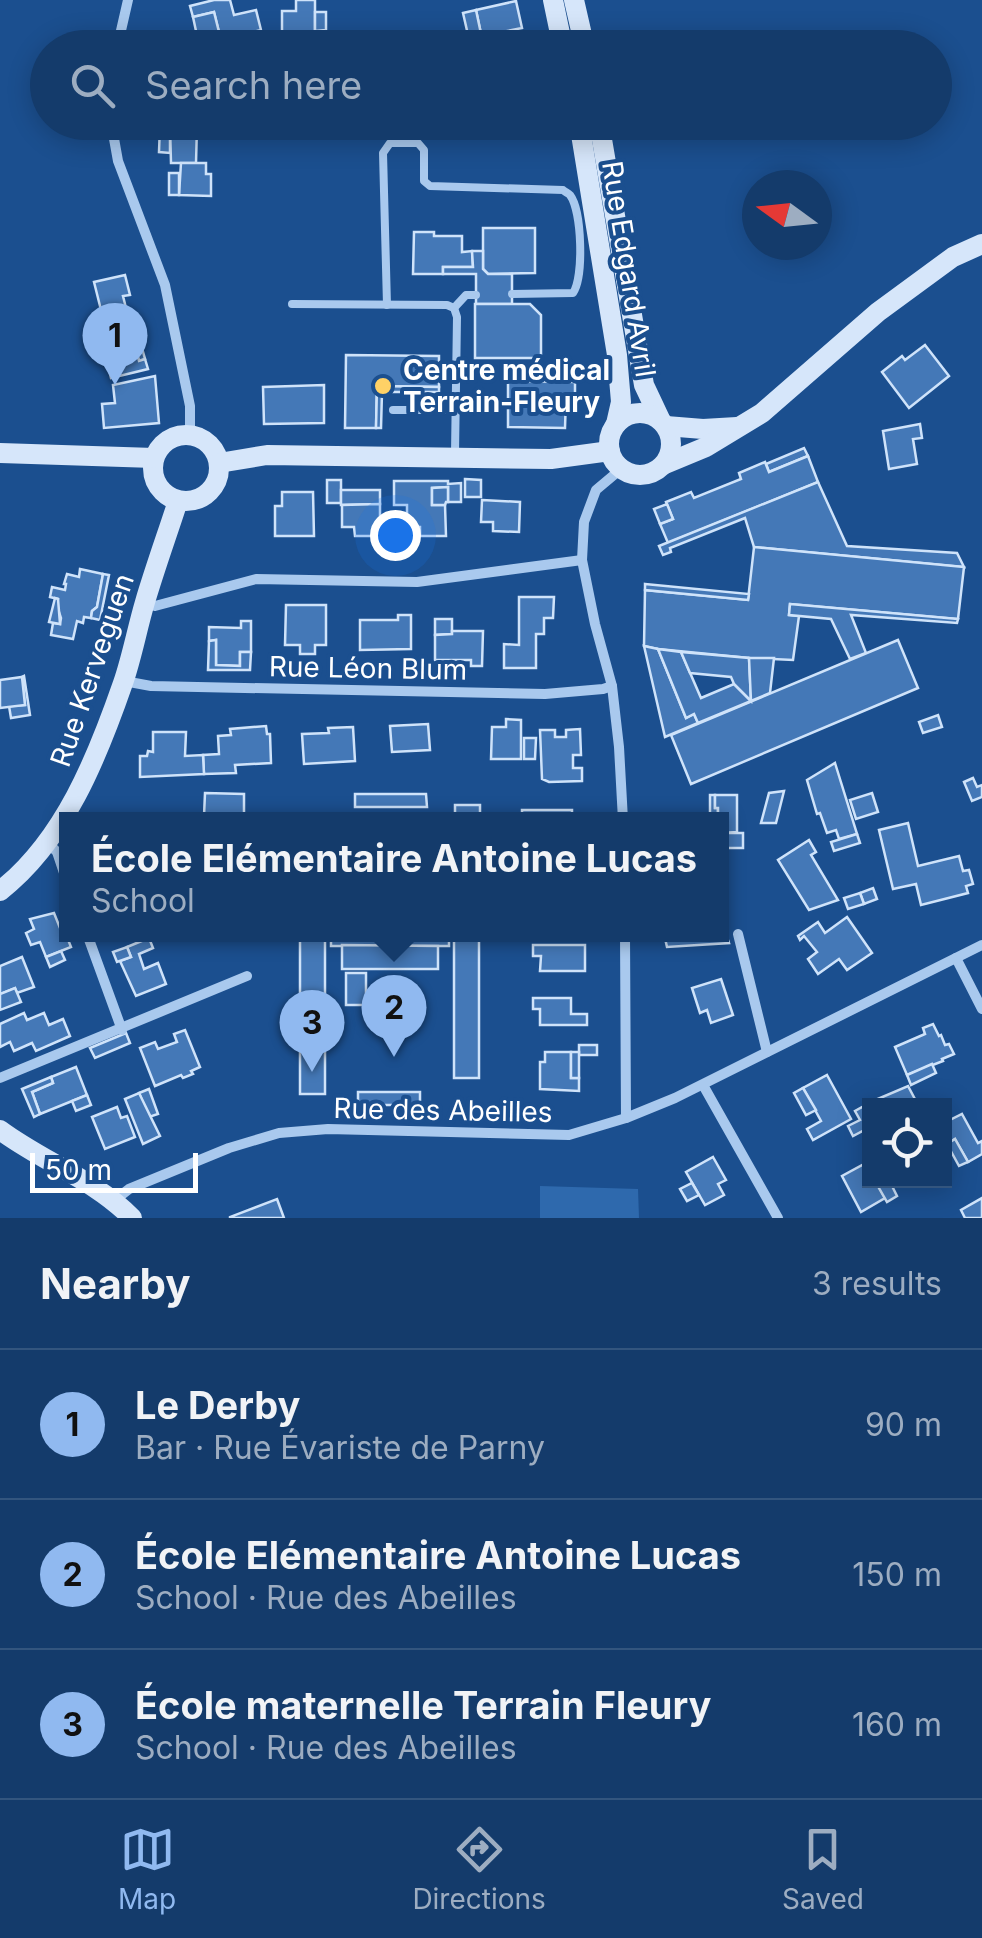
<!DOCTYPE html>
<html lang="en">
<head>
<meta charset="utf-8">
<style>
  :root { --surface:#143b6b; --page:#214673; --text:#f1f3f6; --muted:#9dadc1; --line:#33557e; --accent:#90b9f0 }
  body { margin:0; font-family:Inter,sans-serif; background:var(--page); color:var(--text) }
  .controls { position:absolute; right:30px; bottom:30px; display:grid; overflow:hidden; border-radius:0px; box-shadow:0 5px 25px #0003 }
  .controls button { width:90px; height:90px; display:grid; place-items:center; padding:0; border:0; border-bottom:2px solid var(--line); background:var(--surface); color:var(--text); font:50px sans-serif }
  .compass { position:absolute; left:742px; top:170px; width:90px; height:90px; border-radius:50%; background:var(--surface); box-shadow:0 5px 25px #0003; rotate:285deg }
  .scale { position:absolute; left:30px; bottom:25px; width:168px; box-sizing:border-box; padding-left:10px; border:5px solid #fff; border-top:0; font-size:28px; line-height:35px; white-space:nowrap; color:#fff; -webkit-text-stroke:8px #1b4f8f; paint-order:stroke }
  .you { position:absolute; left:395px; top:535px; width:35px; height:35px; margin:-25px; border:8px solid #fff; border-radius:50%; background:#1a73e8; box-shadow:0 0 0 15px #1a73e833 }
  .badge { display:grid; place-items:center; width:65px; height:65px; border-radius:50%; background:var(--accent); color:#111; font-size:32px; font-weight:700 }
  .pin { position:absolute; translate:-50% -82px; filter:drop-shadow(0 2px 5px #0008) }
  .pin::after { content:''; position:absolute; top:52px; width:35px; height:30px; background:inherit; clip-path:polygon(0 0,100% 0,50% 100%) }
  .popup { position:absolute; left:59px; top:812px; width:670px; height:130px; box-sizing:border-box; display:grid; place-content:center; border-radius:0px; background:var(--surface); filter:drop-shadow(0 2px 8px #0005); font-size:32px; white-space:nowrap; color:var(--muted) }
  .popup b { font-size:38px; color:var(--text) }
  .popup::after { content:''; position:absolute; left:50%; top:100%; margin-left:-20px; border:20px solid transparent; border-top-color:var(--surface) }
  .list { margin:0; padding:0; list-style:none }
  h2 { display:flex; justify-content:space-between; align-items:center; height:130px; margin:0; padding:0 40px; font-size:42px }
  h2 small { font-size:32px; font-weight:400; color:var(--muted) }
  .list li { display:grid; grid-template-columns:65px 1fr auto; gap:30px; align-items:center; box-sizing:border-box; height:150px; padding:0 40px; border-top:2px solid var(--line) }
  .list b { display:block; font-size:38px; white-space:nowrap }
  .list p { margin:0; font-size:32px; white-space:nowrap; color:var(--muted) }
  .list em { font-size:32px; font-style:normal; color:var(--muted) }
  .icon { flex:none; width:55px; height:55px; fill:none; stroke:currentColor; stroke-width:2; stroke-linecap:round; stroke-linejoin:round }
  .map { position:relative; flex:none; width:982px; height:1218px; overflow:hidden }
  .search { position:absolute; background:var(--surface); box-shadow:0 5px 25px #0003; left:30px; right:30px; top:30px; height:110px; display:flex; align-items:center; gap:25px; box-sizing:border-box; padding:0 35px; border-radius:55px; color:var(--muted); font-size:38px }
  .sheet { height:580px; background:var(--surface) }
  nav { display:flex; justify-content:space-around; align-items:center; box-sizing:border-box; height:140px; border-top:2px solid var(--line); background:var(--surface); font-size:28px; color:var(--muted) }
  nav a { display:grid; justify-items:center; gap:5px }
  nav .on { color:var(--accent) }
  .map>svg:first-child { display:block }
  .garden { fill:#2e69ad }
  .building { fill:#4478b7; stroke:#cfe3fa; stroke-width:2.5 }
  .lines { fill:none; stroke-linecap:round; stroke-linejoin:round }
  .lane { stroke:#a9c9ee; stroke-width:8 }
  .street { stroke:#a9c9ee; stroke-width:10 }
  .secondary { stroke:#d6e6fa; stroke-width:20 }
  .poi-dot { fill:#ffd166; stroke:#1b4f8f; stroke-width:4 }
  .labels { text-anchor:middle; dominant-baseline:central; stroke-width:8; stroke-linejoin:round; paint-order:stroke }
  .street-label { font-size:28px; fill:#fff; stroke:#1b4f8f }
  .poi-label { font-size:28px; font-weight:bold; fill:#fff; stroke:#1b4f8f; text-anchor:start }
</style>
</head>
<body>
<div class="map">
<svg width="982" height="1218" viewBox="0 0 982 1218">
  <rect width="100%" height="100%" fill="#1b4f8f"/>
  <path class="garden" d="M540,1186L638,1189L639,1218H540Z"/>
  <g class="building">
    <path d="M214,0H230L234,15L256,10L261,30L221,40L214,12L193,17L190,6Z"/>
    <path d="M296,0H315V36L282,35V11H296Z"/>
    <path d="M516,1L522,28L502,32L504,45L484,48L476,10Z"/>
    <path d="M476,10L484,48H471L463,13Z"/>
    <path d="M214,12L221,40L199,45L193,17Z"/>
    <path d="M315,12H326V30L315,31Z"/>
    <path d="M160,125L170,126V153L159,152Z"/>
    <path d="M170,126H197L196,163H171Z"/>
    <path d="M181,163H206V174H211V196L179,195Z"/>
    <rect x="169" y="173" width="10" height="22"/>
    <path d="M483,228H535V273L488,274L483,269Z"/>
    <path d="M414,232H434V236H462V252L472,251L473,267H443V274H413Z"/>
    <path d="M472,251H483V269L488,274H512V304H476V274H443V267H473Z"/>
    <path d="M125,275L130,295L123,296L127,312L103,318L94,282Z"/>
    <path d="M475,304H530L541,315V358H475Z"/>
    <path d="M137,330L145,359L139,361L135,346L126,348L122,334Z"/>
    <path d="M122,334L126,348L135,346L139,361L145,359L148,369L111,378L105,355L100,357L96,340Z"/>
    <path d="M925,345L949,376L909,408L882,372L902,356L905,360Z"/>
    <path d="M346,355L439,356V387L377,386L376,428H345Z"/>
    <path d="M155,376L159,423L104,428L102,404L115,403L113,385Z"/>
    <path d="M508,381L575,382V399L566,398L565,428L508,427Z"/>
    <path d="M324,385V423L264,424L263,387Z"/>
    <path d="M377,386L439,387V392H382L381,428H376Z"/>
    <path d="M920,424L922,438L913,439L917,464L889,469L883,431Z"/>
    <path d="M804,448L808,456L769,472L766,464Z"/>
    <path d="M808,456L818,482L668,543L660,524L673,519L666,502L691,492L694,498L741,479L739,473L765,462L769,472Z"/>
    <path d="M465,479L481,480V497H465Z"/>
    <rect x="327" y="480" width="14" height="23"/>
    <path d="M394,481H448V484L461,483V502H448V487L432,488V505H445L446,536H420V527H407V505H394Z"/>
    <path d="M818,482L847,546L957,553L964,567L754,547L745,518L670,548L671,552L663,555L659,546Z"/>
    <path d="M448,487V502H446L445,505H432V488Z"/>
    <path d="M341,490H380V504L341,505Z"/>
    <path d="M282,492H313L314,536H275V506H282Z"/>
    <path d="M482,500L520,502L519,532L493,531V522H481Z"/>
    <path d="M380,504V536H355L354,527H342V505Z"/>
    <path d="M667,504L673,519L660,524L654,509Z"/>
    <path d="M754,547L964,567L958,619L790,604L789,615L799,616L793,660L749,658L658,649L644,646L645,590L748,600Z"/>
    <path d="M80,569L103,574L97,607L92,611L91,618L84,617L83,623L77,621L73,639L51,635L53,623L60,624L61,618L57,606L58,599L50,597L52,587L65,590L66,584H64L67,574L79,577Z"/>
    <path d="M103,574L109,575L100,620L91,618L92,611L97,607Z"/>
    <path d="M645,584L749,594L748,600L645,590Z"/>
    <path d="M519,597H554L553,618H544V634H536V668H504V644L519,645Z"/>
    <path d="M55,598L58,599L60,624L49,622Z"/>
    <path d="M790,604L958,619L957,623L851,615L866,653L850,659L831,619L789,615Z"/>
    <path d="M286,605H326V645H315V654H300V645H285Z"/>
    <path d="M398,615H411V649L360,650V620H398Z"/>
    <path d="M435,619H452V634L435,635Z"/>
    <path d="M241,621H251V652H240V666L216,665V640L209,641V627L241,628Z"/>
    <path d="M452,631H483L482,666H471V660H435V635L452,634Z"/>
    <path d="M216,640V665L240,666V652H251L250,670H208L209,641Z"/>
    <path d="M898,640L918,688L691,784L671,735Z"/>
    <path d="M644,646L658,649L686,718L694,714L698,723L665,737Z"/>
    <path d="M658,649L681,652L701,698L734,684L751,701L698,723L694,714L686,718Z"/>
    <path d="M681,652L749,658L751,701L734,684L731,677L690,673Z"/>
    <path d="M749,658H774L770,693L751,701Z"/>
    <path d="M24,676L30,715L11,718L9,706L25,705L22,677Z"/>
    <path d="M22,677L25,705L0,708V680Z"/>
    <path d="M938,715L942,727L923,733L919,722Z"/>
    <path d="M506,719L521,720V759H491L492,727H506Z"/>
    <path d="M428,724L430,750L392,752L390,726Z"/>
    <path d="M266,726L267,734H270L271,763L235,765L236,773L204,774L203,755L219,754L218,736L231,735L230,729Z"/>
    <path d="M353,727L355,761L304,764L302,734L329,733L328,728Z"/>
    <path d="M580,729L581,755H573V768H582V781L549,782L542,779L540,730H555V737H566V730Z"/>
    <path d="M153,732H186L185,756L203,755L204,774L140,777V756H147L148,751L153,752Z"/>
    <path d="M524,738H536L535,759H524Z"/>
    <path d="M835,763L857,834L839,839L836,830L827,833L820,813L817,814L807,780Z"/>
    <path d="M973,778L977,787L982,785V797L972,801L964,782Z"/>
    <path d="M784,791L776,823H761L769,793Z"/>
    <path d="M205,793L244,794V816H204Z"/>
    <path d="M872,793L878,812L856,819L850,800Z"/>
    <path d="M355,794H426L427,807H355Z"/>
    <path d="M710,795H715V808H718V820H710Z"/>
    <path d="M715,795H737V832L722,833V820H718V808H715Z"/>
    <rect x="455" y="805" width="25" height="15"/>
    <rect x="522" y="810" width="50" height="10"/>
    <path d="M908,823L918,866L959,856L963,871L969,870L973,884L966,886L968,893L921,905L916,884L893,889L879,830Z"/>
    <rect x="726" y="833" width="17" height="15"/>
    <path d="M857,834L860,843L834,851L831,842Z"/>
    <path d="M809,840L816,852L811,855L838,900L809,910L778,860Z"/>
    <path d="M873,888L877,899L864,904L860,893Z"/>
    <path d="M860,893L864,904L848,909L844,898Z"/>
    <path d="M54,913L62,933L65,932L71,947L46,957L40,942L31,945L26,933L34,929L30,919Z"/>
    <path d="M847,917L872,953L847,970L839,959L818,974L808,959L817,952L804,936L800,940L798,936L818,922L825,933Z"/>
    <path d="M722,922L729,943L667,947L664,934H722Z"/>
    <rect x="300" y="934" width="25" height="160"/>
    <rect x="331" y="934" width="118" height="12"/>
    <rect x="454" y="934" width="25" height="144"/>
    <path d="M149,938L153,948L139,954L144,969L158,963L166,984L136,996L120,961L131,957L127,947Z"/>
    <path d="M342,945L438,946V969H342Z"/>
    <path d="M533,945H585V971H540L541,956H533Z"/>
    <path d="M127,947L131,957L117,962L113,952Z"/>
    <path d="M61,951L65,960L50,967L46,957Z"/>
    <path d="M22,957L34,987L17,993L15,988L0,994V966Z"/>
    <rect x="346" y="973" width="20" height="32"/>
    <path d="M721,979L733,1015L711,1023L707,1010L700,1013L692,988Z"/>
    <path d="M15,988L21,1002L0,1010V994Z"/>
    <path d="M533,998H571V1014H587V1025H540V1009H533Z"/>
    <path d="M24,1013L27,1020L44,1013L49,1025L63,1019L70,1036L36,1051L32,1043L14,1051L10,1042L0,1047V1024Z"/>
    <path d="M933,1024L939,1036L941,1035L945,1045L949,1044L954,1054L942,1059L943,1061L907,1075L895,1047L925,1034L923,1028Z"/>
    <path d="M185,1030L200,1067L191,1071L193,1074L183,1078L181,1075L155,1086L140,1048L155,1042L158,1049L177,1042L174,1034Z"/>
    <path d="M126,1033L130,1043L95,1058L90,1048Z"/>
    <rect x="579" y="1045" width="18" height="10"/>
    <path d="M545,1052H571V1078H579V1091L540,1089V1062H545Z"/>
    <rect x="571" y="1052" width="8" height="26"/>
    <path d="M932,1064L936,1073L911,1085L907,1075Z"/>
    <path d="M76,1067L87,1095L40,1114L32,1092L53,1083L51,1077Z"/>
    <path d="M827,1075L851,1119L813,1140L807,1129L821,1121L803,1088Z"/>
    <path d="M51,1077L53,1083L32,1092L40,1114L34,1117L22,1089Z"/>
    <path d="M908,1086L916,1101L908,1106H875L873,1101Z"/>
    <path d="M803,1088L816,1110L806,1115L794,1093Z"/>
    <path d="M149,1089L158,1114L149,1117L139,1093Z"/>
    <rect x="358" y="1092" width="62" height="13"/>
    <path d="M139,1093L160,1136L143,1144L125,1099Z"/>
    <path d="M87,1095L91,1105L76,1111L72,1101Z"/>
    <path d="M873,1101L875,1106H870V1127L853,1136L848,1126L860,1120L855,1111Z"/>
    <path d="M117,1107L121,1118L127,1116L135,1137L105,1149L92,1117Z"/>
    <path d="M962,1114L978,1143L982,1141V1154L968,1162L955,1139L947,1144L944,1139V1123Z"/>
    <path d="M955,1139L968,1162L959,1166L947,1144Z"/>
    <path d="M713,1157L726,1180L718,1184L724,1195L705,1205L686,1172Z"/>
    <path d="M866,1163L870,1170V1180H875L885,1198L861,1212L842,1176Z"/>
    <path d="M889,1180L897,1196L887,1202L875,1181Z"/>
    <path d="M692,1183L699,1195L687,1201L680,1189Z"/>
    <path d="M982,1198V1218H965L961,1210Z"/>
    <path d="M277,1199L284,1218H230V1217Z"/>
  </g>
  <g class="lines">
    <g class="lane">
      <path d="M292,304L447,305L454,308L457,317L455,453"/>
      <path d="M387,305L383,153L390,143H418L424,150V181L430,186L563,190C565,192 568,193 570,195C582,211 584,277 573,293L512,294"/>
      <path d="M454,308L466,295H476"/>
      <path d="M393,410H492"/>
    </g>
    <g class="street">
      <path d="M117,48L128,0"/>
      <path d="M111,122L118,161L165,285L190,406V435"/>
      <path d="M621,469L596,490L584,522L582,560L595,624L612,686L619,747L623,820"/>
      <path d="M144,603L155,606L256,579L417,582L582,560"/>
      <path d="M124,681L151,686L545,694L603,689L612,686"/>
      <path d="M46,841L57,852L66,879"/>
      <path d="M87,934L122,1030"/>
      <path d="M625,934L626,1118"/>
      <path d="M738,934L767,1052"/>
      <path d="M956,958L982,1009"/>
      <path d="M0,1078L247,976"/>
      <path d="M703,1085L778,1218"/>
      <path d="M115,1200L129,1189L229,1148L279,1133L328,1129L569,1135L626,1118L675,1098L982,945"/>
    </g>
    <g class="secondary">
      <path d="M553,0L563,48"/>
      <path d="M574,0L585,48"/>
      <path d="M579,122L617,355L621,402L616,424"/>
      <path d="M599,122L644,385L660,419"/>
      <circle cx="640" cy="444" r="31"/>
      <path d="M666,426L703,429L737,427"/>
      <circle cx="186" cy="468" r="33"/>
      <path d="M0,453L154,458"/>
      <path d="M219,463L267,455L551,459L610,451"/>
      <path d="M665,464L706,447L762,413L878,312L953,257L982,244"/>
      <path d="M0,891C64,841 97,758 123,683C132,657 137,629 145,602C155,568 167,535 178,501"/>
      <path d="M0,1130C43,1162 94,1179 132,1218"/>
    </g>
  </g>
  <circle class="poi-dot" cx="383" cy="386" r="10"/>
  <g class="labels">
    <g class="street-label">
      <text transform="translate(629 269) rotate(81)">Rue Edgard Avril</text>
      <text transform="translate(368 668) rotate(1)">Rue Léon Blum</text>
      <text transform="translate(92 670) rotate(-71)">Rue Kerveguen</text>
      <text transform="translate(443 1110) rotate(1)">Rue des Abeilles</text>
    </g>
    <g class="poi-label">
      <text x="403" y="370">Centre médical<tspan x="403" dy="32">Terrain-Fleury</tspan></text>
    </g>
  </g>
</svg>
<div class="controls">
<button><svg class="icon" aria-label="locate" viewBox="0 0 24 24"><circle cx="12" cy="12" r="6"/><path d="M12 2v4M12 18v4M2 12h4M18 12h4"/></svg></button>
</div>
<svg class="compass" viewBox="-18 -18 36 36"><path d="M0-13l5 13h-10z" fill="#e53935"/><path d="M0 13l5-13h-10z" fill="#9dadc1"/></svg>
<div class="scale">50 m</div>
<div class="you"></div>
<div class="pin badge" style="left:115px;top:385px">1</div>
<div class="pin badge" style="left:394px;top:1057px">2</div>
<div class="popup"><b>École Elémentaire Antoine Lucas</b>School</div>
<div class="pin badge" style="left:312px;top:1072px">3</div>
<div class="search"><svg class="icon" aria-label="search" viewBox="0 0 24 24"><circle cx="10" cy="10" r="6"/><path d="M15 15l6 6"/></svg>Search here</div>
</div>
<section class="sheet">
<h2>Nearby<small>3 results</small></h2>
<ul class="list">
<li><span class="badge">1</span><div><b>Le Derby</b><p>Bar · Rue Évariste de Parny</p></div><em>90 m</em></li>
<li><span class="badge">2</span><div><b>École Elémentaire Antoine Lucas</b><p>School · Rue des Abeilles</p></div><em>150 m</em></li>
<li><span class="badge">3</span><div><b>École maternelle Terrain Fleury</b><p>School · Rue des Abeilles</p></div><em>160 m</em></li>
</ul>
</section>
<nav>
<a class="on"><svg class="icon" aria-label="map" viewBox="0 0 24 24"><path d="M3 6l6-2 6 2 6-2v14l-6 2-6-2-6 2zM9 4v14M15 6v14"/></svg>Map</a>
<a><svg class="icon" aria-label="directions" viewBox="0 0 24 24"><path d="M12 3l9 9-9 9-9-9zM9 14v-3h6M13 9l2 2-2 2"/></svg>Directions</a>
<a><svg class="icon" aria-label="saved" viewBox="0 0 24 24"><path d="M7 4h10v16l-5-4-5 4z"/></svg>Saved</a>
</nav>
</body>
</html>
